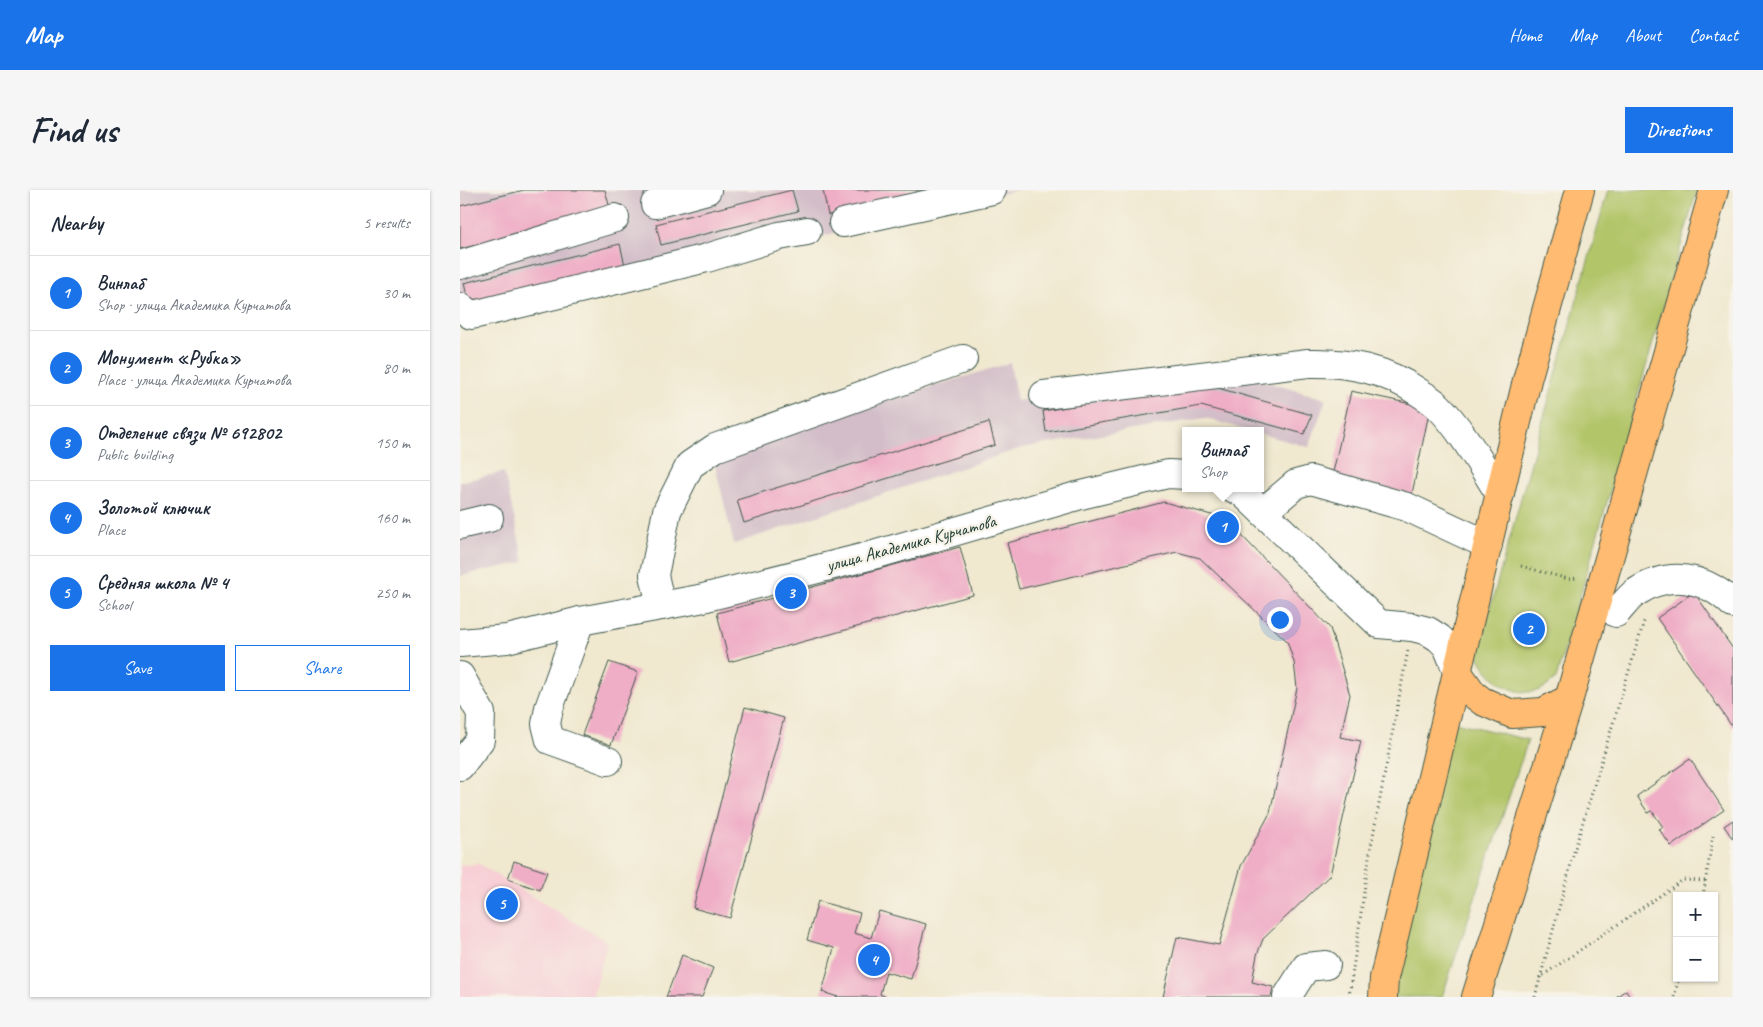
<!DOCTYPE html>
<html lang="en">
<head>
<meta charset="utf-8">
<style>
  :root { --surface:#fff; --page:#f6f6f7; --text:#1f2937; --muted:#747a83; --line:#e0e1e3; --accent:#1a73e8 }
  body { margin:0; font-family:Caveat,sans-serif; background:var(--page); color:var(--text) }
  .controls { position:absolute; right:15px; bottom:15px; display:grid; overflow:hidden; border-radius:0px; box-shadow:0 1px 4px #0004 }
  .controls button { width:45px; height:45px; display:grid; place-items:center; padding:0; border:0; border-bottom:1px solid var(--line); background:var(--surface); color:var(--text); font:25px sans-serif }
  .you { position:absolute; left:819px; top:429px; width:18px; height:18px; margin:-12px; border:4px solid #fff; border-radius:50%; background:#1a73e8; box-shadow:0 0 0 8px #1a73e833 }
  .badge { display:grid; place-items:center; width:32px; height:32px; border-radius:50%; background:var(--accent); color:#fff; font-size:16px; font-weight:700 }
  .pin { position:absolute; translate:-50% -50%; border:2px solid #fff; box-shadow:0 1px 5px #0006 }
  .popup { position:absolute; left:722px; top:237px; width:82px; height:65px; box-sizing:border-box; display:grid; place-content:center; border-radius:0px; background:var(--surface); filter:drop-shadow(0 1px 4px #0005); font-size:16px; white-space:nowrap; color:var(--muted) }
  .popup b { font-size:19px; color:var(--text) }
  .popup::after { content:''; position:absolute; left:50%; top:100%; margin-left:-10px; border:10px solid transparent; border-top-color:var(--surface) }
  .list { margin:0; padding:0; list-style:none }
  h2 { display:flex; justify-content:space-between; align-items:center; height:65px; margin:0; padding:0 20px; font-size:21px }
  h2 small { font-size:16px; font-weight:400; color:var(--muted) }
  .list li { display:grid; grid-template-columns:32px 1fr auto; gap:15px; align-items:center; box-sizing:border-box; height:75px; padding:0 20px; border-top:1px solid var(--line) }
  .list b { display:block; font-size:19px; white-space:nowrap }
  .list p { margin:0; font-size:16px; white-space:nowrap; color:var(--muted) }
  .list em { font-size:16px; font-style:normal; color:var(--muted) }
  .actions { display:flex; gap:10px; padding:15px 20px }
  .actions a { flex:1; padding:11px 0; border:1px solid var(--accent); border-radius:0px; text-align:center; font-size:18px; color:var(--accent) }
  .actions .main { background:var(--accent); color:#fff }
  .map { position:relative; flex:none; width:1273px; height:807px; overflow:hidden; border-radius:0px }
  header { display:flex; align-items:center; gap:30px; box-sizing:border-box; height:70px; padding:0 25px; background:var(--accent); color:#fff }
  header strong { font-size:24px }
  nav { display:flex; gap:28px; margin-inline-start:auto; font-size:18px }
  .intro { display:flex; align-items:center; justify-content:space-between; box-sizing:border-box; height:120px; padding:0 30px }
  h1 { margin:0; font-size:35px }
  .button { padding:12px 22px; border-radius:0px; background:var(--accent); color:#fff; font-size:18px; font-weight:700 }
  main { display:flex; gap:30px; padding:0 30px }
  aside { flex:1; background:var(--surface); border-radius:0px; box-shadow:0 1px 4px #0004 }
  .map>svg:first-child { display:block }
  .built { fill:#f7cfd5 }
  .industrial { fill:#d2bdc8 }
  .green { fill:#b2c569; stroke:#68814e }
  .building { fill:#efadc6 }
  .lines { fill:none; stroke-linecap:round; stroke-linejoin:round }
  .minor-casing { stroke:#3e574b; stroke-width:30 }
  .major-casing { stroke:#3e574b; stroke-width:30 }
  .path { stroke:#3e574b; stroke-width:3; stroke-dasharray:1 4; stroke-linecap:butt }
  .minor { stroke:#fff; stroke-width:28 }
  .major { stroke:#ffbb71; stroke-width:28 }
  .labels { text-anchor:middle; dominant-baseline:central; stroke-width:4.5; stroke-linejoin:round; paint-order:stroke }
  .street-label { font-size:18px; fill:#1f3d34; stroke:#f7f3e8 }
</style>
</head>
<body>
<header>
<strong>Map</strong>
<nav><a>Home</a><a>Map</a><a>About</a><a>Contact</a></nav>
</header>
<div class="intro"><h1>Find us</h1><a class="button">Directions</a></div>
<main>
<aside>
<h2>Nearby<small>5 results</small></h2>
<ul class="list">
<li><span class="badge">1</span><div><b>Винлаб</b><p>Shop · улица Академика Курчатова</p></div><em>30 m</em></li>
<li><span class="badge">2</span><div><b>Монумент «Рубка»</b><p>Place · улица Академика Курчатова</p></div><em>80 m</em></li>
<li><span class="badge">3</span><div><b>Отделение связи № 692802</b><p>Public building</p></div><em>150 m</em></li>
<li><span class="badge">4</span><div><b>Золотой ключик</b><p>Place</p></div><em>160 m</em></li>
<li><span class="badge">5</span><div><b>Средняя школа № 4</b><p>School</p></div><em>250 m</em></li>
</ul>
<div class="actions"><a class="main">Save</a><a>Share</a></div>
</aside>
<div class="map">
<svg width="1273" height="807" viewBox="0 0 1273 807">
  <rect width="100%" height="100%" fill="#f7f3e8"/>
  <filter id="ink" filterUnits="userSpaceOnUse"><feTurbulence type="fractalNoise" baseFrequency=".02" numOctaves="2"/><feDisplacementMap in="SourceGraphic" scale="10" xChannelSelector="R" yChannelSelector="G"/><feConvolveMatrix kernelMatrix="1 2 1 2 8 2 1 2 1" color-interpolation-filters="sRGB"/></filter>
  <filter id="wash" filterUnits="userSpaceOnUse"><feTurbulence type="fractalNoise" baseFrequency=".0096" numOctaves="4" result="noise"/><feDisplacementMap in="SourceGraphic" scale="20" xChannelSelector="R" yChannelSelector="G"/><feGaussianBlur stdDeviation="1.12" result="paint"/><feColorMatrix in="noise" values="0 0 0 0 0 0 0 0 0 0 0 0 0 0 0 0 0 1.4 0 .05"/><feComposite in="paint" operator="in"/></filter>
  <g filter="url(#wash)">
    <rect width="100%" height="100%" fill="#f0e8cf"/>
    <path class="built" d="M19,674L147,752L132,807H0V675Z"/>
    <g class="industrial">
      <path d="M0,0H558L7,129L0,124Z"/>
      <path d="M550,173L557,211L757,178L866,209L849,257L801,244L800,241H790L745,228L561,258L274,354L252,263Z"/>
      <path d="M44,282L64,372L0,386V292Z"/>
    </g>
    <g class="green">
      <path d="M1148,0H1237L1096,489C1091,493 1085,498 1080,500C1052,509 1027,487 1017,464Z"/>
      <path d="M991,531L1068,550L982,807H928Z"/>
    </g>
    <g id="blocks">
      <g class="building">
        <path d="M64,0H145L151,22L0,59V16Z"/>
        <path d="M332,0L338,21L201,55L196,34Z"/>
        <path d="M363,0H486V1L368,25Z"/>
        <path d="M160,54L166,80L10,119L4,93Z"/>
        <path d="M744,194L852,225L844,244L741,216L586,242L583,221Z"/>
        <path d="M891,201L970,218L952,304L872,287Z"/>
        <path d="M529,232L535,255L284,333L277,310Z"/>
        <path d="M704,312L766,329L870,438L890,505L880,547L901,551L870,685L803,749L797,765L792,792L813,797L811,807H703L717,747L759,755L781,676L810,623L837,498L834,472L827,451L740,368L717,362L559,399L547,353Z"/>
        <path d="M500,357L513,405L269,472L257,423Z"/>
        <path d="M1234,402L1273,459V538L1197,428Z"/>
        <path d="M149,472L178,482L151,555L122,545Z"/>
        <path d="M285,517L324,528L270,728L233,718Z"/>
        <path d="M1230,569L1264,620L1211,656L1199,639L1203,637L1192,621L1188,623L1177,606Z"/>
        <path d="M1273,630V649L1264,636Z"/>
        <path d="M54,671L87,682L80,700L48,689Z"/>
        <path d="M358,711L400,723L394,743L411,748L419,721L466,734L451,789L426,782L420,804L426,807H378L362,802L374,758L347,750Z"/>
        <path d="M222,765L253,778L242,807H206Z"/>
        <path d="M1166,800L1170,807H1156Z"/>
      </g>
    </g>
  </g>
  <g filter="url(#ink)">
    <use href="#blocks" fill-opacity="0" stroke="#3e574b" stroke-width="1"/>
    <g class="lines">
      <g class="minor-casing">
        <g id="minor">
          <path d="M195,14L247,0"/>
          <path d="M383,33L532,0"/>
          <path d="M0,75L155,28"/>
          <path d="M0,117L11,125L17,124L247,68L319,46L347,41"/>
          <path d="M584,205L848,173C889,172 925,179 960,203C966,207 973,211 978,216C1003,241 1021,275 1040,304"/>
          <path d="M773,298L783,303L919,434L952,437L968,441L979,448L987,456L998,483"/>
          <path d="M803,322L836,294L851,290L947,317L1028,355"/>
          <path d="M0,335L29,328"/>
          <path d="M201,416L194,385L207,321L230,275L255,258L503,169"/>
          <path d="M1156,423C1162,417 1168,408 1175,403C1209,380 1244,386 1273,414"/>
          <path d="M120,431L89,518L86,534L90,550L148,571"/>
          <path d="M0,453L47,449L120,431L239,409L417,364L617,306L708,284L726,285"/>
          <path d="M0,486L21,523L20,550L0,576"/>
          <path d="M827,807L846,777L866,775"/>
        </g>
      </g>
      <g class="major-casing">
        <g id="major">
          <path d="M998,483L1013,504L1022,511L1052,524L1083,522L1109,509"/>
          <path d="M923,807L924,788L1067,190L1120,0"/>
          <path d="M1016,807L1109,509L1254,0"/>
        </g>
      </g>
      <g class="path">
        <path d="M1061,376L1108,389L1118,388"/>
        <path d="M1243,706L1253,646"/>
        <path d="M1079,788L1223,690L1247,691"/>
        <path d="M889,807L909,667L948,460"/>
        <path d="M1075,807L1116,655L1185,428"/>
        <path d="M1214,807L1219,788"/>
      </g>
      <use href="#minor" class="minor"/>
      <use href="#major" class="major"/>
    </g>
  </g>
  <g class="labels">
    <g class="street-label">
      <text transform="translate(451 353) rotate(-15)">улица Академика Курчатова</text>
    </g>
  </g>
</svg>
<div class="controls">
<button>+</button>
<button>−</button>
</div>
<div class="you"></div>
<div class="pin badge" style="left:763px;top:337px">1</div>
<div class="popup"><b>Винлаб</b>Shop</div>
<div class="pin badge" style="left:1069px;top:439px">2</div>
<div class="pin badge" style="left:331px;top:403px">3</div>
<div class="pin badge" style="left:414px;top:770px">4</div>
<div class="pin badge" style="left:42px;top:714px">5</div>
</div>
</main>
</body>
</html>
